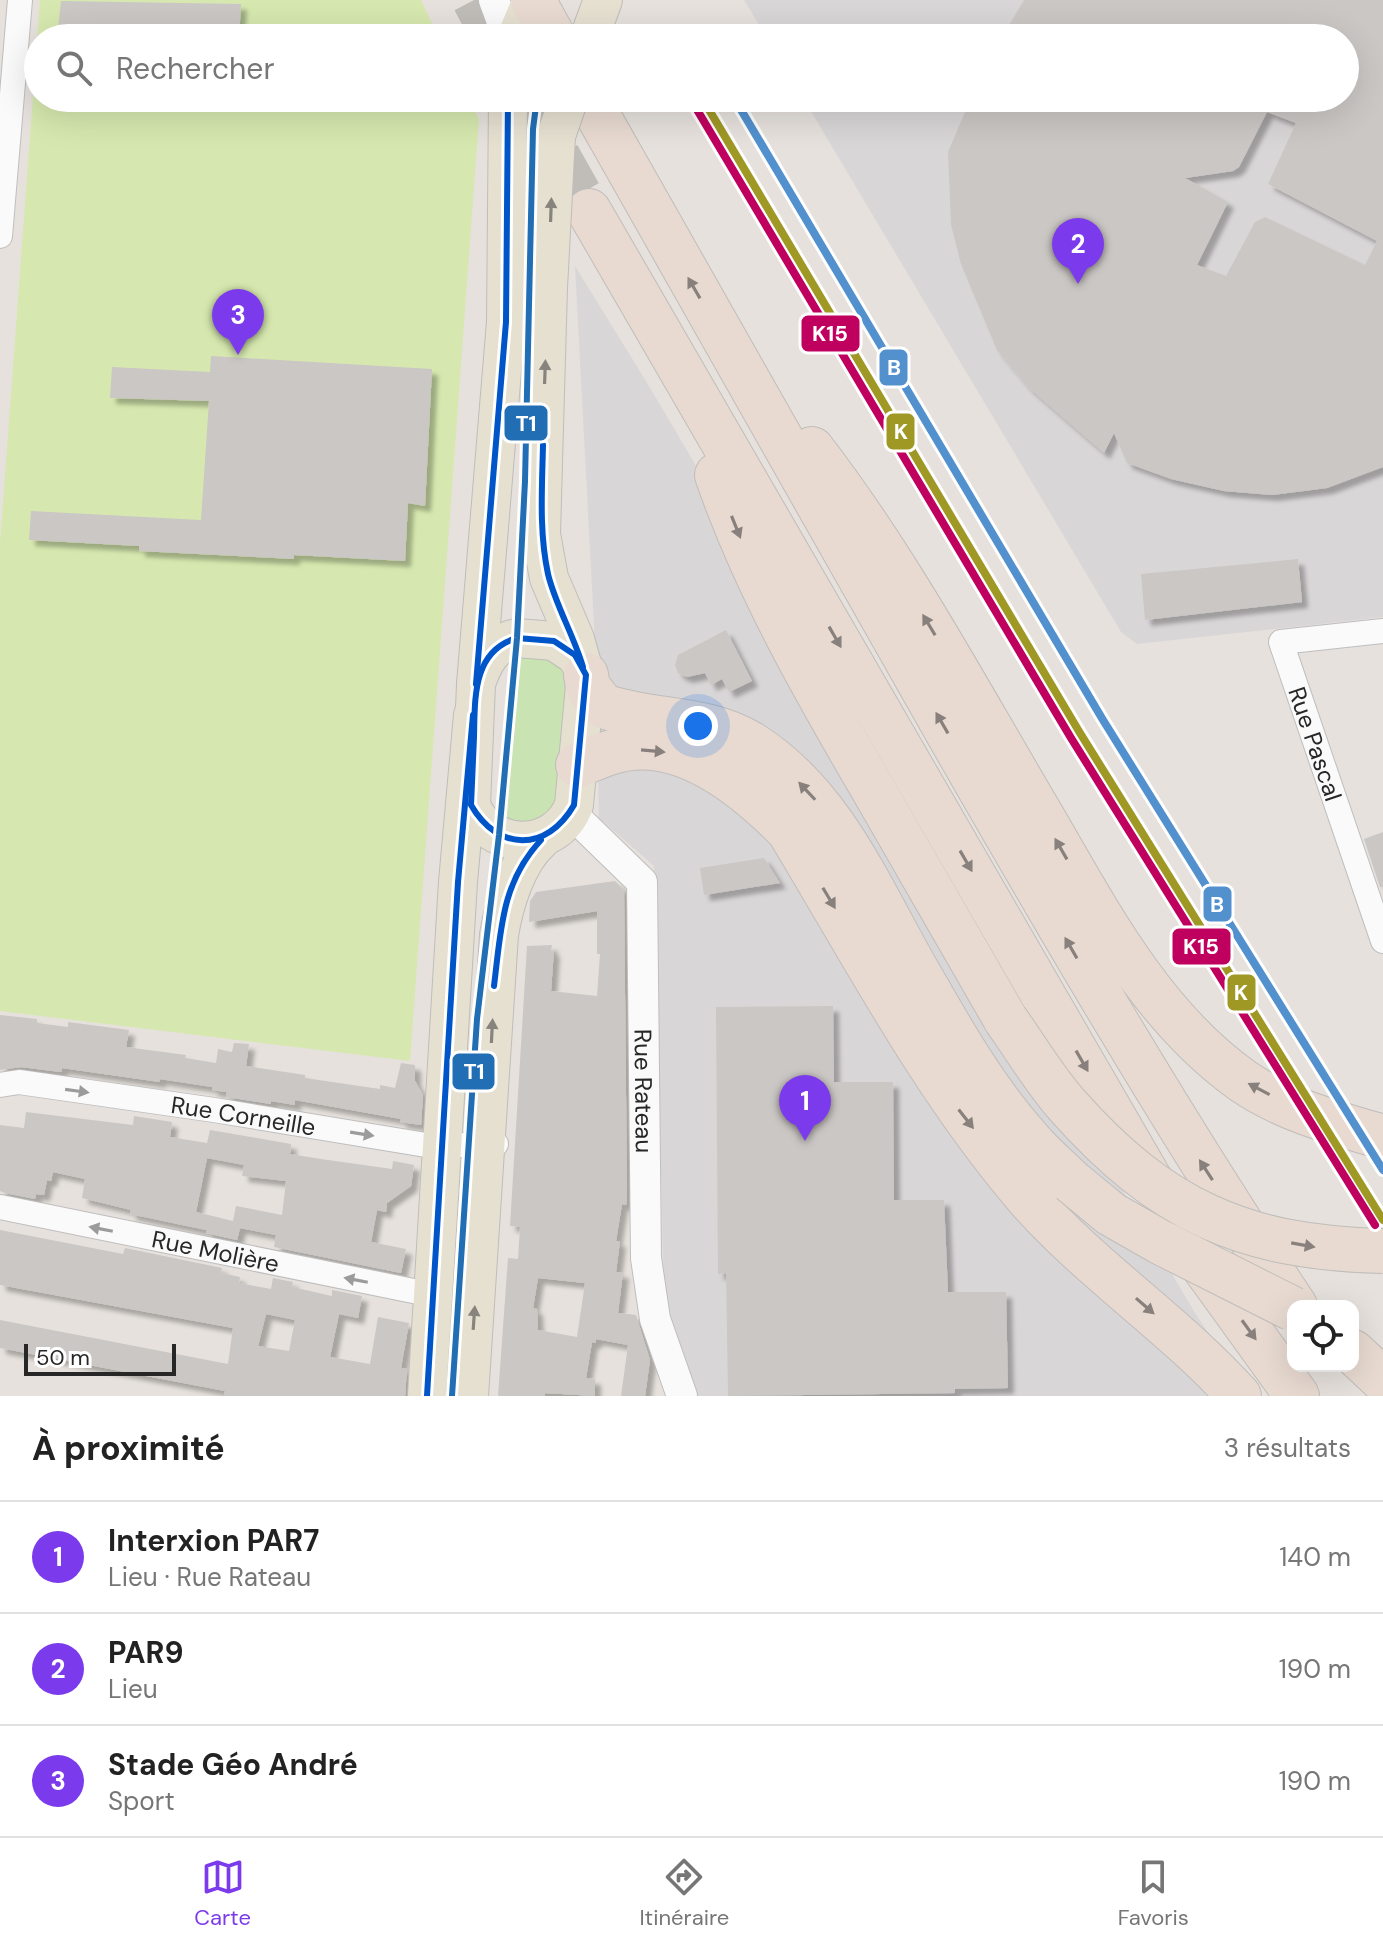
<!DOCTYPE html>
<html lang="fr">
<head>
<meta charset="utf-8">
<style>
  :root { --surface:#fff; --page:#f2f2f2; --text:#222; --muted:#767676; --line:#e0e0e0; --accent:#7c3aed }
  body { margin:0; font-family:"DM Sans",sans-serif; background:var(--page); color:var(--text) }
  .controls { position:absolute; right:24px; bottom:24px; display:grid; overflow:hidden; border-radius:16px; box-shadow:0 8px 32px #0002 }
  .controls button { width:72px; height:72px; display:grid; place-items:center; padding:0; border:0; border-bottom:2px solid var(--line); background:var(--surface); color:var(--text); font:40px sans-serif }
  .scale { position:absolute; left:24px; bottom:20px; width:152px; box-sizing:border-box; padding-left:8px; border:4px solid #272727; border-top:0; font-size:22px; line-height:28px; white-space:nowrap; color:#272727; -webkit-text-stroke:6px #fff; paint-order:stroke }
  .you { position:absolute; left:698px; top:726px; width:28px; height:28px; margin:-20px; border:6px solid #fff; border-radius:50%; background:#1a73e8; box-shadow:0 0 0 12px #1a73e833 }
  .badge { display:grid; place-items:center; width:52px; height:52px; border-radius:50%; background:var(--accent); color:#fff; font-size:26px; font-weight:700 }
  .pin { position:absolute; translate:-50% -66px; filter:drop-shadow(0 2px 4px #0008) }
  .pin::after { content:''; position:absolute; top:42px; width:28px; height:24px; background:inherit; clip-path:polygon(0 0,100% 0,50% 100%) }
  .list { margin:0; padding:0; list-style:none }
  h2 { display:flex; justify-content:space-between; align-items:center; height:104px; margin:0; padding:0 32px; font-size:34px }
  h2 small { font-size:26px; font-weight:400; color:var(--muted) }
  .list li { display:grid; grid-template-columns:52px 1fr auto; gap:24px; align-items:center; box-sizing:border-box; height:112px; padding:0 32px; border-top:2px solid var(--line) }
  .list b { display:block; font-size:30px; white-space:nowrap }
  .list p { margin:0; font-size:26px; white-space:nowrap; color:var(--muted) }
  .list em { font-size:26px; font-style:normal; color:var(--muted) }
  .icon { flex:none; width:44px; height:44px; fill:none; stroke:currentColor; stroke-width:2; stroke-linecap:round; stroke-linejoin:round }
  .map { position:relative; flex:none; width:1383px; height:1396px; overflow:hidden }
  .search { position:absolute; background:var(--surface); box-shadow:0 8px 32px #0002; left:24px; right:24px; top:24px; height:88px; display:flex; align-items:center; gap:20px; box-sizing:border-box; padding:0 28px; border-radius:44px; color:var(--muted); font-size:30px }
  .sheet { height:440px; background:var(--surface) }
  nav { display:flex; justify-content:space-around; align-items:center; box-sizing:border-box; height:112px; border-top:2px solid var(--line); background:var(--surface); font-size:22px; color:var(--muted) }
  nav a { display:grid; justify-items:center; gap:4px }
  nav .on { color:var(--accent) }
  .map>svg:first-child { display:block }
  .industrial { fill:#d9d6d8 }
  .green { fill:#c9e3b2 }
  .pitch { fill:#d6e8af }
  .building { fill:#cbc7c4; fill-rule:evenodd; filter:url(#shadow) }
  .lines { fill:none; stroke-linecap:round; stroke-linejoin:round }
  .motorway-tunnel { stroke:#c0bcb8; stroke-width:44; stroke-dasharray:44 22; stroke-linecap:butt }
  .minor-casing { stroke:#bfbebe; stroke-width:26 }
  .tertiary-casing { stroke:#bfbebe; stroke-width:32 }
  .primary-casing { stroke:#bfbdbb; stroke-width:40 }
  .motorway-casing { stroke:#bfbdbb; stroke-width:46 }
  .minor { stroke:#fbfafa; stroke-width:24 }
  .tertiary { stroke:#fbfafa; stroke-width:30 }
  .primary { stroke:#e6e0d1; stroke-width:38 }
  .motorway { stroke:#e8dad1; stroke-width:44 }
  .primary-bridge-casing { stroke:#bfbdbb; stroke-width:40; stroke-linecap:butt }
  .motorway-bridge-casing { stroke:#bfbdbb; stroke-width:46; stroke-linecap:butt }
  .primary-bridge { stroke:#e6e0d1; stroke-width:38 }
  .motorway-bridge { stroke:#e8dad1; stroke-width:44 }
  .bus-1-casing { stroke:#fff; stroke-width:12 }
  .bus-1 { stroke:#0055c8; stroke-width:6 }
  .rail-1-casing { stroke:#fff; stroke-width:14 }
  .rail-2-casing { stroke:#fff; stroke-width:14 }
  .rail-3-casing { stroke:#fff; stroke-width:14 }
  .rail-1 { stroke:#5291ce; stroke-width:8 }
  .rail-2 { stroke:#9f9825; stroke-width:8 }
  .rail-3 { stroke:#bf005f; stroke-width:8 }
  .tram-1-casing { stroke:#fff; stroke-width:12 }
  .tram-1 { stroke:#216eb4; stroke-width:6 }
  .oneway { fill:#86847c }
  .oneway2 { fill:#88807c }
  .oneway3 { fill:#9c9b9b }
  .labels { text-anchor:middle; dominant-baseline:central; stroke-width:6; stroke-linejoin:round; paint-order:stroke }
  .street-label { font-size:24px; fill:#272727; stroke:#fff }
  .line-badge { stroke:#fff; stroke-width:3 }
  .badge-label { font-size:22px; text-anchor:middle; font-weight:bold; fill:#fff }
</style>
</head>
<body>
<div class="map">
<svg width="1383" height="1396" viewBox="0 0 1383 1396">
  <defs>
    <filter id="shadow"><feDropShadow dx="6" dy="6" stdDeviation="2" flood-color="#0004"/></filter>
  </defs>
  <rect width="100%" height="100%" fill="#e6e1dc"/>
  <g class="industrial">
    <path d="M744,0H1383V617L1137,644L1121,632L803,98H1345V38H767Z"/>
    <path d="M575,266L649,386L1195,1313L1251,1396H698L664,1299L654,866L599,818L595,645Z"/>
  </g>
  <path class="green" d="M521,649L556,659L569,681L561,795L546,819L505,824Z"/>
  <path class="pitch" d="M40,0H421L439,38H38V98H468L479,119L410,1061L0,1011V543Z"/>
  <g class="building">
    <path d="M1024,0H1383V467L1327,488L1272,495L1224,491L1171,479L1127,463L1114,433L1104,453L1028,387L997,350L961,264L951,225L948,152L971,98H1345V38H1001ZM1267,112L1296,123L1268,184L1377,241L1365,265L1265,217L1255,222L1226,276L1197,265L1228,202L1185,178L1233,171L1239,167Z"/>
    <path d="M61,1L241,4L239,38H57Z"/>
    <path d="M211,356L432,369L425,506L408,503L405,561L294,555V559L139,551V546L29,540L31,511L201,520L209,401L110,398L112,367L210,372Z"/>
    <path d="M1298,559L1302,602L1145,620L1141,574Z"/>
    <path d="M726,630L752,681L729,692L722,679L711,685L705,673L687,677L678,673L675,665L678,655Z"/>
    <path d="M1383,832V887H1380L1364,839Z"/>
    <path d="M764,858L780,883L704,895L700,868Z"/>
    <path d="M615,881L624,890L627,1196L626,1205L622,1204L616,1241H620L616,1272H623L618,1313L636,1315L650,1360L645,1396H621L628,1345L596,1339V1343L592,1342L586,1378L595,1379V1396L545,1393V1396H498L508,1258L518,1259L520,1227L510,1226L527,946L552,945L551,951L554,950L551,991L597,996L600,954H597V911L529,922L530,901L536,892ZM538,1278L585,1283L577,1337L538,1330L537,1309L533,1308Z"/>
    <path d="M833,1006L834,1082H893L894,1200H944L948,1292H1006L1008,1388L955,1389V1393L728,1396L726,1273L718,1274L716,1007Z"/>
    <path d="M0,1015L37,1019V1023L68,1027V1022L129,1030L126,1047L186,1055L185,1058L216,1063L218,1049L232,1052L234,1043L249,1044L246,1066L305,1075V1078L380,1089V1085L395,1088L401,1063L415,1065V1081L423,1095L421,1125L400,1122L401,1119L295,1100V1105L271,1101V1104L226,1097V1092L212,1090V1087L160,1079V1082L62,1068L61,1072L21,1067L0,1070Z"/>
    <path d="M26,1112L133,1125L134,1116L172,1122L170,1137L207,1143L210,1130L291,1144L290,1154L321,1159L392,1169L393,1161L414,1165L411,1186L387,1203L386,1212L377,1210L371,1242L406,1249L401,1273L274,1247L276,1235L240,1228L237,1240L206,1233V1230L130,1214L131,1210L82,1198L85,1179L53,1172L51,1181L47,1180L44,1195L36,1194L35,1199L5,1193L0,1191V1125L24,1128ZM207,1158L244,1165L242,1176L286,1181L282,1215L236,1206L233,1221L196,1212Z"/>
    <path d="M0,1230L123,1254L125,1248L222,1268L221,1273L240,1277L239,1283L271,1289L273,1278L293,1282L292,1287L332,1296V1290L362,1296L358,1318L339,1314L330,1357L370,1364L378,1317L409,1323L401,1368L407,1369L405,1396H224L225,1391L0,1348V1320L228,1364L233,1328L0,1285ZM266,1314L295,1320L289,1351L258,1346Z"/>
  </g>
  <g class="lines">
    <g class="motorway-tunnel">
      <path d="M474,0L494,38"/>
      <path d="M526,98L589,211"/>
    </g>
    <g class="minor-casing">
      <g id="minor">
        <path d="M0,236L20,0"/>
        <path id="s1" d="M1383,631L1281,642L1383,941"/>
        <path id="s2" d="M0,1085L19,1082L214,1110L432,1146L496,1144"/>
        <path id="s3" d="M0,1207L433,1295"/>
      </g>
    </g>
    <g class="tertiary-casing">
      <g id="tertiary">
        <path d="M494,0L508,38"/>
        <path id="s4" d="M571,813L642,882L646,1258L655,1319L682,1396"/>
      </g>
    </g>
    <g class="primary-casing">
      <g id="primary">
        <path d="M516,38L532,0"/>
        <path d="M589,38L603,0"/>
        <path d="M548,288L541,534L549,578L575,639L582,664"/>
        <path d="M517,638L554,641L575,655L583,667L586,675L574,805C556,853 489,852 471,805L476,684C483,662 493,643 517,638Z"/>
        <path d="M476,684L506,322L508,98"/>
        <path d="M427,1396L458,882L473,715"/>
        <path d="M469,1396L499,935C504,904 517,861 541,840"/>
      </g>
    </g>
    <g class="motorway-casing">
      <g id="motorway">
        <path d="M533,0L554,38"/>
        <path d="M588,98C706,309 825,519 945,728C1057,924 1170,1118 1295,1306"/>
        <path d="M589,211L1152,1183"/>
        <path d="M812,449C899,562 967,690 1040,813C1096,909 1150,1015 1243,1081C1285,1110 1335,1123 1383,1137"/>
        <path d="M717,475C755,585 814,688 873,789C917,866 962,943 1006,1020"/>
        <path d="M586,675L588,687L603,706C651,723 705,716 750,743C834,795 872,894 920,976C952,1032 985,1090 1028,1138C1041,1154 1057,1167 1071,1181"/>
        <path d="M578,765C589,761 601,755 612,752C679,731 746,787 789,831C864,955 932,1086 1027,1197C1091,1270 1174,1324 1239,1396"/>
        <path d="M1193,1252L1297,1396"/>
        <path d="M1353,1352L1383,1380"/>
      </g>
    </g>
    <use href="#minor" class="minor"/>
    <use href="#tertiary" class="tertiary"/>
    <use href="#primary" class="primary"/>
    <use href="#motorway" class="motorway"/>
    <g class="primary-bridge-casing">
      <path id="primary-bridge" d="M548,288L556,136L569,98"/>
    </g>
    <g class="motorway-bridge-casing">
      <g id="motorway-bridge">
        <path d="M1006,1020C1026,1048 1044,1079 1067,1105C1160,1210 1243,1248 1383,1251"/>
        <path d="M1071,1181L1111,1214L1160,1242L1293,1309"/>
      </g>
    </g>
    <use href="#primary-bridge" class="primary-bridge"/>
    <use href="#motorway-bridge" class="motorway-bridge"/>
    <g class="bus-1-casing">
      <g id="bus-1">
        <path d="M543,445C542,489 539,532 548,574C555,604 574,636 583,667"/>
        <path d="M517,638L554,641L575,655L586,675L574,805C547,852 498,852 471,805C472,782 473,760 474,737C475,699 472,651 517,638Z"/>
        <path d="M476,684L506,322L508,98"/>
        <path d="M494,986C501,931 501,883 541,840"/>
        <path d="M427,1396L458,882L473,715"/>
      </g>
    </g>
    <use href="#bus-1" class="bus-1"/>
    <g class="rail-1-casing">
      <path id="rail-1" d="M734,98L1103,720L1383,1170"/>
    </g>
    <g class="rail-2-casing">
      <path id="rail-2" d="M702,98L1080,733L1383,1220"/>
    </g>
    <g class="rail-3-casing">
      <path id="rail-3" d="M693,103L1071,738L1375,1225"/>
    </g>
    <use href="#rail-1" class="rail-1"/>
    <use href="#rail-2" class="rail-2"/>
    <use href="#rail-3" class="rail-3"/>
    <g class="tram-1-casing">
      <path id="tram-1" d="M452,1396L477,1019L499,835L517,638L525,481L533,129L537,98"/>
    </g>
    <use href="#tram-1" class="tram-1"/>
  </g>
  <defs><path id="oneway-solid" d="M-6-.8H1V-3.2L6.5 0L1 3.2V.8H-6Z" transform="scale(2)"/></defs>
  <g class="oneway">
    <use href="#oneway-solid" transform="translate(551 210) rotate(-88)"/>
    <use href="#oneway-solid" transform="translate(545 372) rotate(-88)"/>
    <use href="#oneway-solid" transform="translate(492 1031) rotate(-87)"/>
    <use href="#oneway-solid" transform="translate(474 1318) rotate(-86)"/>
  </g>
  <g class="oneway2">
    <use href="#oneway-solid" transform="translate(694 288) rotate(-120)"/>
    <use href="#oneway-solid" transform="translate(736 527) rotate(68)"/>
    <use href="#oneway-solid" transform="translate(929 625) rotate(-121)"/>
    <use href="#oneway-solid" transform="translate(835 637) rotate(60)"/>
    <use href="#oneway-solid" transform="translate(942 723) rotate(-120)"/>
    <use href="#oneway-solid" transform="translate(653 751) rotate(5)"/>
    <use href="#oneway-solid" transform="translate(807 791) rotate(-133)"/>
    <use href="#oneway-solid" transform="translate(1061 849) rotate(-120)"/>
    <use href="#oneway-solid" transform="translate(966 861) rotate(60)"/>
    <use href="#oneway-solid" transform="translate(829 898) rotate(59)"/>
    <use href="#oneway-solid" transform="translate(1071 948) rotate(-120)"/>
    <use href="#oneway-solid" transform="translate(1082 1061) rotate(60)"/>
    <use href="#oneway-solid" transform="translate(1259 1089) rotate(-152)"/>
    <use href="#oneway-solid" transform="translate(966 1119) rotate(52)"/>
    <use href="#oneway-solid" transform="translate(1206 1170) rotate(-123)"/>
    <use href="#oneway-solid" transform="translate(1303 1245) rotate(10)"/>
    <use href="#oneway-solid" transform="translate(1145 1306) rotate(41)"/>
    <use href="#oneway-solid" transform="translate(1249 1330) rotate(54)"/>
  </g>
  <g class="oneway3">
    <use href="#oneway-solid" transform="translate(77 1091) rotate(8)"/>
    <use href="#oneway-solid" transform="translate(362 1134) rotate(9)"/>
    <use href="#oneway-solid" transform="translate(101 1229) rotate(-169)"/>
    <use href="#oneway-solid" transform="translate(356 1280) rotate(-169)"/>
  </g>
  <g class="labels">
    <g class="street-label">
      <text stroke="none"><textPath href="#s1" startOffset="210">Rue Pascal</textPath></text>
      <text stroke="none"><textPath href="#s4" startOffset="308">Rue Rateau</textPath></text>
      <text stroke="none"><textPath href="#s2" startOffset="246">Rue Corneille</textPath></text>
      <text stroke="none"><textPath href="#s3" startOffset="220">Rue Molière</textPath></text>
    </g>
  </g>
  <g class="line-badge">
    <rect x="800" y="314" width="61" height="39" rx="8" fill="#bf005f"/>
    <rect x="878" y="348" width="31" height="39" rx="8" fill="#5291ce"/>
    <rect x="503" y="404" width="46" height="38" rx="8" fill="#216eb4"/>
    <rect x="885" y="412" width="31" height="39" rx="8" fill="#9f9825"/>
    <rect x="1202" y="885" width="31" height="38" rx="8" fill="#5291ce"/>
    <rect x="1171" y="927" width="61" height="39" rx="8" fill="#bf005f"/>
    <rect x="1226" y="973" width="31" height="39" rx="8" fill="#9f9825"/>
    <rect x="451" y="1052" width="45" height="39" rx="8" fill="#216eb4"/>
  </g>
  <g class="badge-label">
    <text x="830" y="341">K15</text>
    <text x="894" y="375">B</text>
    <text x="526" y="431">T1</text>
    <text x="901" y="439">K</text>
    <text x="1217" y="912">B</text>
    <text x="1201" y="954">K15</text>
    <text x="1241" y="1000">K</text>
    <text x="474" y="1079">T1</text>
  </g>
</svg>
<div class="controls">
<button><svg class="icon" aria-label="locate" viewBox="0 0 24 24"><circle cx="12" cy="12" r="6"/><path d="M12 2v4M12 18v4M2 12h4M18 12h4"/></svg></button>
</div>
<div class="scale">50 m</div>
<div class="you"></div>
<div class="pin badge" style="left:805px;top:1141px">1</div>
<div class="pin badge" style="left:1078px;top:284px">2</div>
<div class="pin badge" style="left:238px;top:355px">3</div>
<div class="search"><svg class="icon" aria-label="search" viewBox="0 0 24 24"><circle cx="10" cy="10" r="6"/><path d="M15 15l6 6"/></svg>Rechercher</div>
</div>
<section class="sheet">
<h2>À proximité<small>3 résultats</small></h2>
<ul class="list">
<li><span class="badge">1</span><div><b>Interxion PAR7</b><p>Lieu · Rue Rateau</p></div><em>140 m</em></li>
<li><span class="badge">2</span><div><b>PAR9</b><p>Lieu</p></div><em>190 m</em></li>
<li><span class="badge">3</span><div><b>Stade Géo André</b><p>Sport</p></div><em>190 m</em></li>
</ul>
</section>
<nav>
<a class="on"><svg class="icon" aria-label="map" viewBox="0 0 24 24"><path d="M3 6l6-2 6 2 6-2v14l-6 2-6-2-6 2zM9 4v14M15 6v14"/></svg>Carte</a>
<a><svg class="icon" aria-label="directions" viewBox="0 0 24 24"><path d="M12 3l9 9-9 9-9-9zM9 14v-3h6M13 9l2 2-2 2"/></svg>Itinéraire</a>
<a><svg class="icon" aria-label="saved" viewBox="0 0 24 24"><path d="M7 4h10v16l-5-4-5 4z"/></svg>Favoris</a>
</nav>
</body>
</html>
